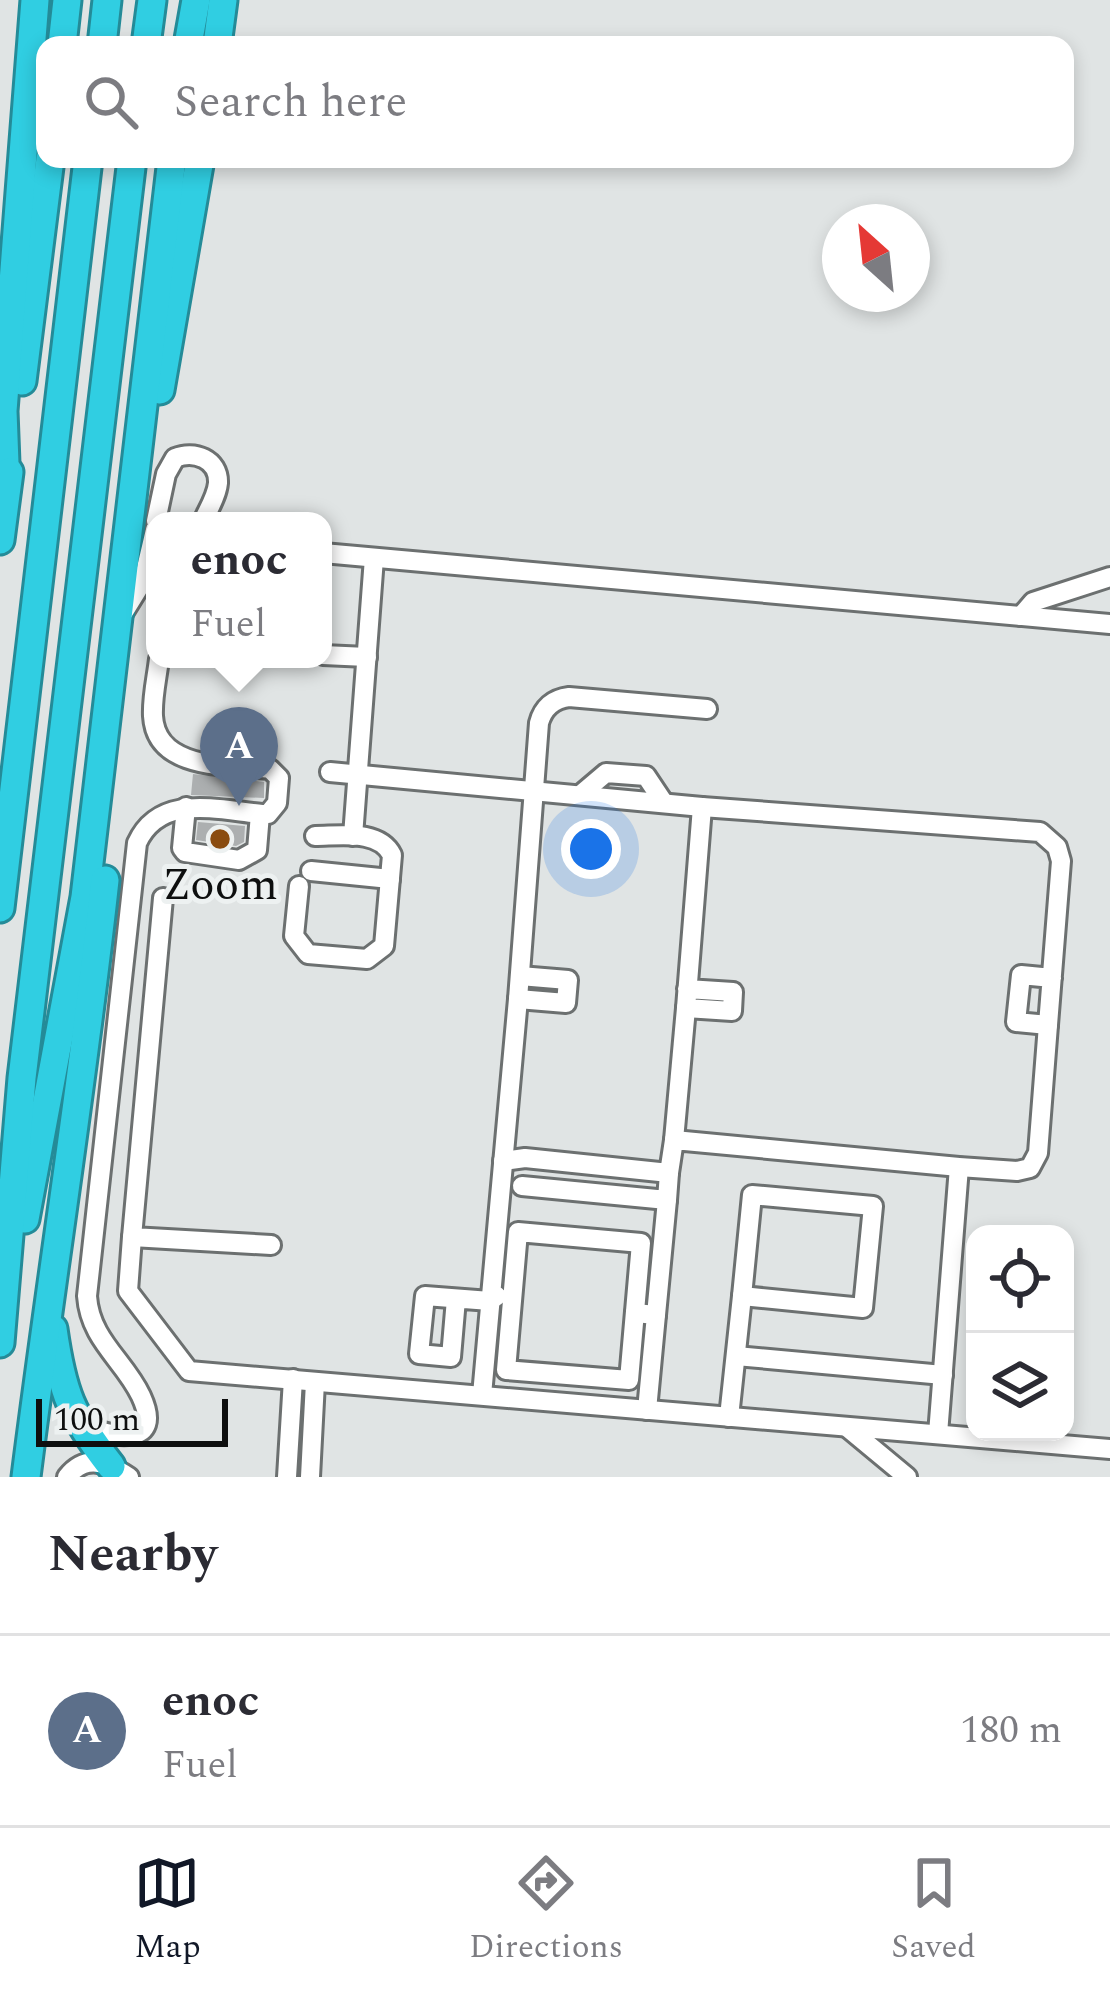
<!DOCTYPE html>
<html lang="en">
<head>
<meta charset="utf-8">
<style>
  :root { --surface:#fff; --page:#f7f7f7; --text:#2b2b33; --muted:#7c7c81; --line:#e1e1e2; --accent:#111827 }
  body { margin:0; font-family:Spectral,serif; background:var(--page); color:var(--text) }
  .controls { position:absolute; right:36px; bottom:36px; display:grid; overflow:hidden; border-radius:24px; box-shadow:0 6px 18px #0003 }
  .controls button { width:108px; height:108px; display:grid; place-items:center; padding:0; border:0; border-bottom:3px solid var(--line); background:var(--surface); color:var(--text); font:60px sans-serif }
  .compass { position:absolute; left:822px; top:204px; width:108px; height:108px; border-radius:50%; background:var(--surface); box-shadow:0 6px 18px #0003; rotate:333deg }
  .scale { position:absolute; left:36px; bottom:30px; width:192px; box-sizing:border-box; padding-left:12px; border:6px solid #0e0f0f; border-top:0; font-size:33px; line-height:42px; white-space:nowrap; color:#0e0f0f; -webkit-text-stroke:9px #edf1f1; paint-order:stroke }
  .you { position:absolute; left:591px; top:849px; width:42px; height:42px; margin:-30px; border:9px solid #fff; border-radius:50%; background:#1a73e8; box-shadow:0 0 0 18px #1a73e833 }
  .badge { display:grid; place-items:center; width:78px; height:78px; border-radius:50%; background:var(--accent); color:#fff; font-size:39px; font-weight:700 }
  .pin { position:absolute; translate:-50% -99px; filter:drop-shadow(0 3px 6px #0008) }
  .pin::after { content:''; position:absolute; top:63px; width:42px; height:36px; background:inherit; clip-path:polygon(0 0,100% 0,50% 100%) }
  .popup { position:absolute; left:146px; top:512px; width:186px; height:156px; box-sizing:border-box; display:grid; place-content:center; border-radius:24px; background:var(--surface); filter:drop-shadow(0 3px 9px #0005); font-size:39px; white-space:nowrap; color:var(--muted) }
  .popup b { font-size:45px; color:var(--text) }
  .popup::after { content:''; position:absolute; left:50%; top:100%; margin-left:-24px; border:24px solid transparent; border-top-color:var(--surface) }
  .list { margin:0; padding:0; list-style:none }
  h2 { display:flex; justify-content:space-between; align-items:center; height:156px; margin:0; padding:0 48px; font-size:51px }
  h2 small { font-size:39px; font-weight:400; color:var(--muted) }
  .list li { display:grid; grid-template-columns:78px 1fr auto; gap:36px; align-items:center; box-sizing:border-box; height:192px; padding:0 48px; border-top:3px solid var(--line) }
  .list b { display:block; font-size:45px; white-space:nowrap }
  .list p { margin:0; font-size:39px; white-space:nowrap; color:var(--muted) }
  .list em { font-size:39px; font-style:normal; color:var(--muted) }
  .icon { flex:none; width:66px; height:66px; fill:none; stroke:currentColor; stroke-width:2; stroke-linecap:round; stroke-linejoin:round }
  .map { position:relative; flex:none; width:1110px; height:1477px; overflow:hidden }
  .search { position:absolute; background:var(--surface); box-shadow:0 6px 18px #0003; left:36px; right:36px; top:36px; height:132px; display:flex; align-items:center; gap:30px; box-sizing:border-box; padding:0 42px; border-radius:24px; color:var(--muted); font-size:45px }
  .sheet { height:348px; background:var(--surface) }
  nav { display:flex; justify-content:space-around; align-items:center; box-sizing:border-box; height:168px; border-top:3px solid var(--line); background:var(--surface); font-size:33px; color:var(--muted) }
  nav a { display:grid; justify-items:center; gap:6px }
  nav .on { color:var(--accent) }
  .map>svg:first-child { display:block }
  .building { fill:#acafb0 }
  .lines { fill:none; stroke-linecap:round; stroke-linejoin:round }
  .minor-casing { stroke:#6c7070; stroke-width:24 }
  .highway-casing { stroke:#248b98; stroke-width:33 }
  .minor { stroke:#fff; stroke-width:18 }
  .highway { stroke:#30cee2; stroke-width:27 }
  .poi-dot { fill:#8a4c10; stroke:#edf1f1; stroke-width:4.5 }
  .labels { text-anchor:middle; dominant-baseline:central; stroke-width:10; stroke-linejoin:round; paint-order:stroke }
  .poi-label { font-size:45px; fill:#0e0f0f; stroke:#edf1f1 }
</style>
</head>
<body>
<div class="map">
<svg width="1110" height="1477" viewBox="0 0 1110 1477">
  <rect width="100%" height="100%" fill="#e0e4e4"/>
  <g class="building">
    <path d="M193,774L264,782V798L191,795Z"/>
    <path d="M198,822L245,826L244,842L236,846L196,840Z"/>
  </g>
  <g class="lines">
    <g class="minor-casing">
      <g id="minor">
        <path d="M156,521L166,474L175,458C194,450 219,459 218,483C217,496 208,510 203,521"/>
        <path d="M323,553L1110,624"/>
        <path d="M122,615L143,581L155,530"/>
        <path d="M1021,616L1033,602L1110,577"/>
        <path d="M323,655L367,657"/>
        <path d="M330,772L702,807L1040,832L1057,847L1061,861L1048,1025L1016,1022L1021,975L1052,978"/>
        <path d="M580,795L606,773L646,776L664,803"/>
        <path d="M186,807L182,848L185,852L239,860L257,850L260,814"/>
        <path d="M353,836L374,558"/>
        <path d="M311,871L390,879"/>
        <path d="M299,886L294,936L308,954L367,959L384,946L392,855C379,829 340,836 315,836"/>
        <path d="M163,898L132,1237L271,1245"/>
        <path d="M520,976L568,980L566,1003L518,999L539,723C543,708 553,699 569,697L707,709"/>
        <path d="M687,989L733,992L732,1011L686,1008C691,941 697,874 702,807"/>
        <path d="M674,1140L686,1008"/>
        <path d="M503,1161L525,1158L669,1173L674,1140L959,1167L1017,1171L1030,1168L1038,1153L1048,1025"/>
        <path d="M522,1186L667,1200L669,1173"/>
        <path d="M752,1195L873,1206L863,1308L742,1296Z"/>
        <path d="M518,1232L641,1243L629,1380L506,1370Z"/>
        <path d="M132,1237L128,1291L189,1371L1110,1449"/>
        <path d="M456,1299L451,1357L419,1354L425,1296L490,1301L497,1296"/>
        <path d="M635,1313L656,1315L647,1410"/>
        <path d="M656,1315L667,1200"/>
        <path d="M736,1356L943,1375"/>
        <path d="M482,1395L518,999"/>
        <path d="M729,1417L742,1296"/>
        <path d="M84,1426C112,1437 165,1448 141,1396C124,1360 90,1340 87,1296L137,843C160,793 217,810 262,814H268L277,803L279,778L270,769C230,765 156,771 153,716C152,697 157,677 159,659"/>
        <path d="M848,1428L907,1477"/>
        <path d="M938,1434L959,1167"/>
        <path d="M67,1477C86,1453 107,1463 129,1477"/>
        <path d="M287,1477L293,1379"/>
        <path d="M310,1477L315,1382"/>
      </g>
    </g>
    <g class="highway-casing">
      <g id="highway">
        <path d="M62,45L67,0"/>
        <path d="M102,45L107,0"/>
        <path d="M146,45L152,0"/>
        <path d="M188,45L196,0"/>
        <path d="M217,45L223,0"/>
        <path d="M22,381L50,159"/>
        <path d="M160,390L200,159"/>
        <path d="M6,490L3,411L35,0"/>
        <path d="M0,540L9,472"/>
        <path d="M0,908L88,159"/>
        <path d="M25,1219L85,897L172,159"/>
        <path d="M53,1329C62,1393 71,1415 111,1466"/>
        <path d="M0,1343L22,1078L132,159"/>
        <path d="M26,1477C51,1278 83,1080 105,880"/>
      </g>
    </g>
    <use href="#minor" class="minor"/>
    <use href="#highway" class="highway"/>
  </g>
  <circle class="poi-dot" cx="220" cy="839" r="12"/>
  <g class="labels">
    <g class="poi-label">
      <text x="220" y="885">Zoom</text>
    </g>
  </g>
</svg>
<div class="controls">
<button><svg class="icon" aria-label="locate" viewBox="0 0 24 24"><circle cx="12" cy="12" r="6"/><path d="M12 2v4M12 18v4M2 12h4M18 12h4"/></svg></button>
<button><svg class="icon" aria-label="layers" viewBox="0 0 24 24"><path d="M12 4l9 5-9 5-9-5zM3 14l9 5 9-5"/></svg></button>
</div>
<svg class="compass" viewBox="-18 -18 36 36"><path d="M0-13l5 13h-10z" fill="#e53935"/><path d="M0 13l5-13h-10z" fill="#7c7c81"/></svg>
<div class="scale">100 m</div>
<div class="you"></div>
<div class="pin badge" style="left:239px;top:806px;background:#5c6f8a">A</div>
<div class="popup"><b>enoc</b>Fuel</div>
<div class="search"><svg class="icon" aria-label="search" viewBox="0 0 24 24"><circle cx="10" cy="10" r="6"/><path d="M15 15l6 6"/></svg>Search here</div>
</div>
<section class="sheet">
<h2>Nearby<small></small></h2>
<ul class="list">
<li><span class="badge" style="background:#5c6f8a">A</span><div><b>enoc</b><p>Fuel</p></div><em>180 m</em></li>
</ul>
</section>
<nav>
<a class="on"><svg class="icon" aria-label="map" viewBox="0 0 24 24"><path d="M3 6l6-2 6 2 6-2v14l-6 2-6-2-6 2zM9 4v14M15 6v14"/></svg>Map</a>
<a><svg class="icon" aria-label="directions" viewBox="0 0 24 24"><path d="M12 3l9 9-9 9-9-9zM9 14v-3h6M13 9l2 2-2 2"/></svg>Directions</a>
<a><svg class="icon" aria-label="saved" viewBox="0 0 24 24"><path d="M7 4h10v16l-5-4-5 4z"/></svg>Saved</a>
</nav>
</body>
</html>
